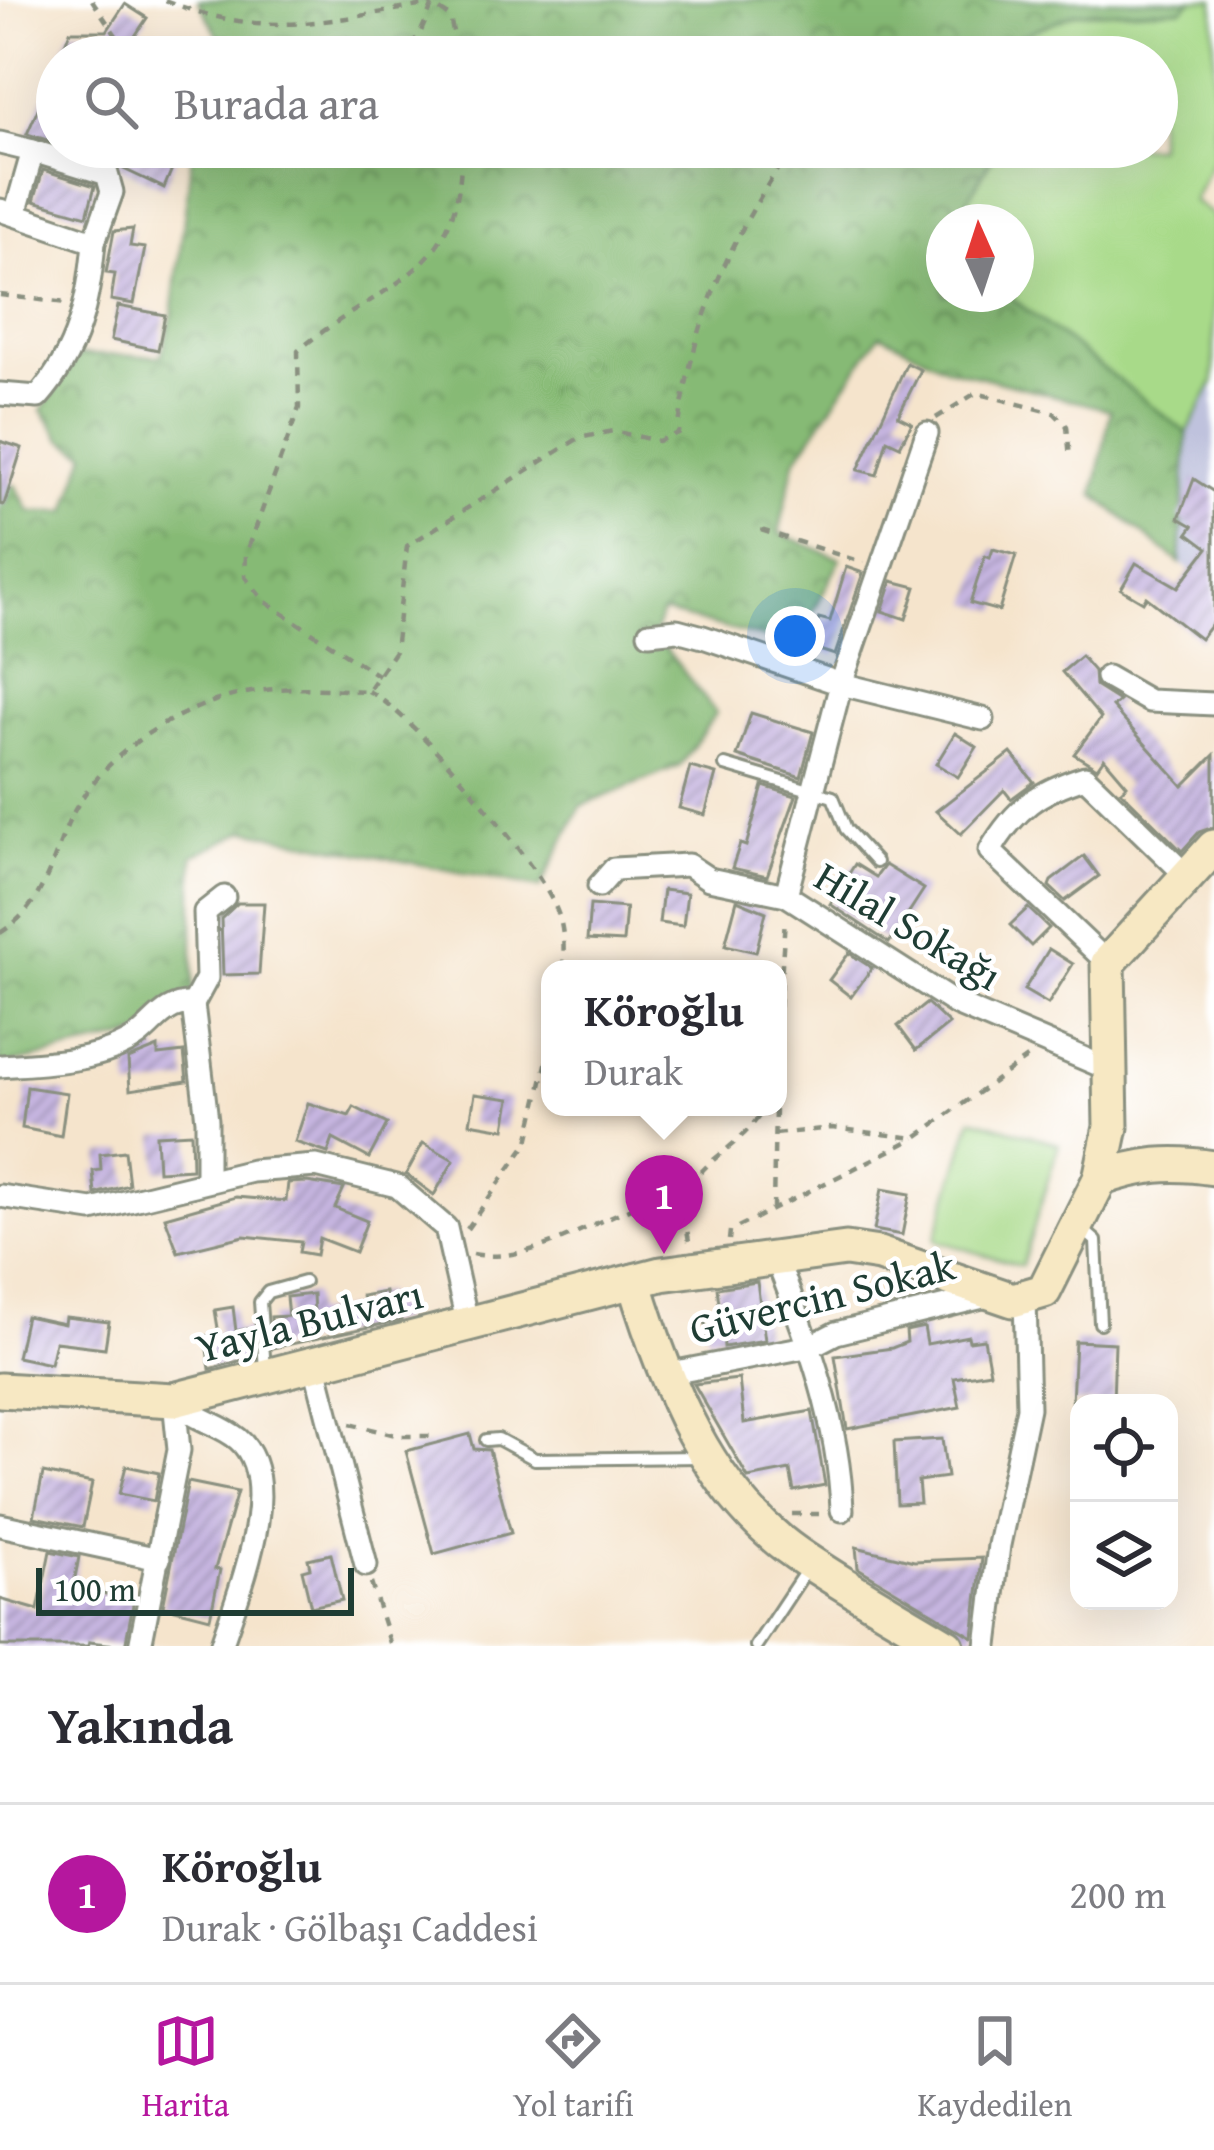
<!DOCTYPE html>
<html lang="tr">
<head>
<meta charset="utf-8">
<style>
  :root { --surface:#fff; --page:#f7f7f7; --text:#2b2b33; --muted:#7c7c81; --line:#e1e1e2; --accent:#b5179e }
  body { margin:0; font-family:"Gentium Book Plus",serif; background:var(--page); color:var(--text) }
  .controls { position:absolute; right:36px; bottom:36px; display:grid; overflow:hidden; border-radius:24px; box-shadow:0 12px 48px #0002 }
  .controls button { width:108px; height:108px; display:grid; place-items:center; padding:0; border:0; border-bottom:3px solid var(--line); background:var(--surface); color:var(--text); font:60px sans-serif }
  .compass { position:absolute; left:926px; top:204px; width:108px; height:108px; border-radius:50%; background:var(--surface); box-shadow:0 12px 48px #0002; rotate:357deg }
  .scale { position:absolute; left:36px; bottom:30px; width:318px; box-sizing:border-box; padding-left:12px; border:6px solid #1f3d34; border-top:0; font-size:33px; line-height:42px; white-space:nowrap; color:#1f3d34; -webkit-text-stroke:9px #fff; paint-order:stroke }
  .you { position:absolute; left:795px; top:636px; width:42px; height:42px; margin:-30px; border:9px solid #fff; border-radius:50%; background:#1a73e8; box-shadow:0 0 0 18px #1a73e833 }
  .badge { display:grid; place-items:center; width:78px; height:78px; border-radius:50%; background:var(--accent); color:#fff; font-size:39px; font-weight:700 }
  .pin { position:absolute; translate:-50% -99px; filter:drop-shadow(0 3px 6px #0008) }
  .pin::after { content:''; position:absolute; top:63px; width:42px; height:36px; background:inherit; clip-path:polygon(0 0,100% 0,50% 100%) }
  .popup { position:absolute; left:541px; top:960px; width:246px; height:156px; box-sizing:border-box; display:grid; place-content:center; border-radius:24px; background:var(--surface); filter:drop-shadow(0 3px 9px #0005); font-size:39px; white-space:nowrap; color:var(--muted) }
  .popup b { font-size:45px; color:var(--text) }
  .popup::after { content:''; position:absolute; left:50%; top:100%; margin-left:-24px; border:24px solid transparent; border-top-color:var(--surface) }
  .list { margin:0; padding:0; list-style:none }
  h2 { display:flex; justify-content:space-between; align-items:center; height:156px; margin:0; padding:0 48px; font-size:51px }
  h2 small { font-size:39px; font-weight:400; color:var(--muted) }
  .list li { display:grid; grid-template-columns:78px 1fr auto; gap:36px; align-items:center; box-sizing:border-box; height:180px; padding:0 48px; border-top:3px solid var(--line) }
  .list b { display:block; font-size:45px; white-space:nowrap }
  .list p { margin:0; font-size:39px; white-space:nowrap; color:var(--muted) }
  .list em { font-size:39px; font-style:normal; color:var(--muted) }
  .icon { flex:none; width:66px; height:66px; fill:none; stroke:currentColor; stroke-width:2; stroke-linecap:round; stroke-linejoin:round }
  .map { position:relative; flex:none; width:1214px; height:1646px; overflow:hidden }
  .search { position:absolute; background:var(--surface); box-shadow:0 12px 48px #0002; left:36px; right:36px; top:36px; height:132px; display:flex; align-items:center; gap:30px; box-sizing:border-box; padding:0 42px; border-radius:66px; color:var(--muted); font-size:45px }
  .sheet { height:336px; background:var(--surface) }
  nav { display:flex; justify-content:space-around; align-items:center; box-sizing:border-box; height:168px; border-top:3px solid var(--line); background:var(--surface); font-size:33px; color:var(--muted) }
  nav a { display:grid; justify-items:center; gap:6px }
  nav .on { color:var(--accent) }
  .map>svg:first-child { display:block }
  .industrial { fill:#bfc2dd }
  .grass { fill:#a8da89; stroke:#648c5e; stroke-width:3 }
  .forest { fill:url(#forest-crowns); stroke:#527c54; stroke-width:3 }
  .building { fill:url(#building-hatch) }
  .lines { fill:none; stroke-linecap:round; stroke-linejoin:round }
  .lane-casing { stroke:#8a9080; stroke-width:16 }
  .street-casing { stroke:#8a9080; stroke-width:27 }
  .secondary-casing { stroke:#8a9080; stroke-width:39 }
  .path { stroke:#8a9080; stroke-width:4.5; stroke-dasharray:9 9; stroke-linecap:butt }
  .lane { stroke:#fff; stroke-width:10 }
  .street { stroke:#fff; stroke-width:21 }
  .secondary { stroke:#f7e8c3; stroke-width:33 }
  .labels { text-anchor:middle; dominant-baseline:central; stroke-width:9; stroke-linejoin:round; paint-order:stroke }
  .street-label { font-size:42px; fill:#1f3d34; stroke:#fff }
</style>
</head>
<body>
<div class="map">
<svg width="1214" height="1646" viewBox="0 0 1214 1646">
  <defs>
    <pattern id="forest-crowns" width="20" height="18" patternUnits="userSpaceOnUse" patternTransform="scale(3)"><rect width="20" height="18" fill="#86ba75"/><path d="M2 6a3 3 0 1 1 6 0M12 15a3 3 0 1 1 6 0" fill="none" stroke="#6d9861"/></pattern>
    <pattern id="building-hatch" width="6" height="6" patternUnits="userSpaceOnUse" patternTransform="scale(3)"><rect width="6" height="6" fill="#c6b5e0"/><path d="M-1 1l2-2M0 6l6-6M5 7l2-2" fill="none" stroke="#a094b6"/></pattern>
  </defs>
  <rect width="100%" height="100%" fill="#fff"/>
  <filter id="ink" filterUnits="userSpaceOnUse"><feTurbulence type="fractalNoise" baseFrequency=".00833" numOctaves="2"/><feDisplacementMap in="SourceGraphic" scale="24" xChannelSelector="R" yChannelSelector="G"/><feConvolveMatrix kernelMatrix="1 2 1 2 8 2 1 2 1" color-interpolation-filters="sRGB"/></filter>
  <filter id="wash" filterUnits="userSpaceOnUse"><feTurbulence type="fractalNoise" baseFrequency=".004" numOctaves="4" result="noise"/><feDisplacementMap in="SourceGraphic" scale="48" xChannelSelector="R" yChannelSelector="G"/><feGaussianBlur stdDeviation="2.7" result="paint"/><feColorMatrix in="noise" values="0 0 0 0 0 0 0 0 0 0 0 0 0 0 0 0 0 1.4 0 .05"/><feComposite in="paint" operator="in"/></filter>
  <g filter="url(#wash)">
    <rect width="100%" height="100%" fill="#f5e4cc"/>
    <path class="industrial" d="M1214,382V590L1180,563L1187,433Z"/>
    <g class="grass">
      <path d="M1192,0H1214V157L1193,201L1214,216V382L1187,433L1006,294H1016V222H955L998,147H1157V57H970L1075,13L1182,9Z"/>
      <path d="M972,1118L1059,1144L1022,1266L935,1240Z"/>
    </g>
    <g class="forest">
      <path d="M198,0H1192L1182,9L1075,13L970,57H214L219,37Z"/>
      <path d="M193,147H998L955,222H944V294H1006L1187,433L1180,563L1094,495L1111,410L947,368L880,334L795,461L779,533L841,559L795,646L662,612L654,634L716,713L680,766L581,806L540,888L246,830L193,856V1004L137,1036L0,1066V482L16,486L30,512H67L86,453L62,439L42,410L79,355L161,356L172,316Z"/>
    </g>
    <g id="blocks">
      <g class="building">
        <path d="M125,4L147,18L121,57H60L70,31H107Z"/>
        <path d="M57,66V143L27,134Z"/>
        <path d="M95,147H145L176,159L164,188L92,154Z"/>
        <path d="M43,170L95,186L87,216L34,201Z"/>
        <path d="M133,229L130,246L145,248L134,304L111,300L115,274L106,273L114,231Z"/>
        <path d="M118,306L165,315L158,350L111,340Z"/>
        <path d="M907,363L921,370L898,416L912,423L900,446L887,440L877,475L858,470Z"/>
        <path d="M0,441L22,448L4,505L0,504Z"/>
        <path d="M1194,479L1214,492V621L1200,639L1146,597L1143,602L1121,589L1136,563L1178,587L1208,548L1188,533L1193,526L1179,518Z"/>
        <path d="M993,549L1016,555L999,611L970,603L985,556L990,558Z"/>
        <path d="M846,567L863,573L835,655L810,647L819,618L830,621Z"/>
        <path d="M892,581L916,587L906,619L882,611Z"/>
        <path d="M1081,656L1094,671L1095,686L1119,701L1112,707L1183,786L1214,755V827L1199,832L1182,851L1121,791L1127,785L1104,758L1097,768L1074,754L1101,718L1062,672Z"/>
        <path d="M751,713L813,732L801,777L737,756Z"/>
        <path d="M955,733L977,747L958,777L936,764Z"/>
        <path d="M1011,753L1034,782L1011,799L1004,790L961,834L936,811Z"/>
        <path d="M690,767L716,774L705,815L679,808Z"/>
        <path d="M763,786L796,796L767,876L732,868L740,844L746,846Z"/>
        <path d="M1084,856L1099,876L1065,901L1049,886L1051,881Z"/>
        <path d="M855,864L876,877L885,865L924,889L889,943L830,904Z"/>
        <path d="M663,890L687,893L683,926L659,923Z"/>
        <path d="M737,900L766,912L756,952L725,945Z"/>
        <path d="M238,903H264L259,974L223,975L221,919Z"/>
        <path d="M590,905L626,908L623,942L587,940Z"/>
        <path d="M1028,908L1049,928L1031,946L1010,925Z"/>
        <path d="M1049,949L1073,964L1048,1004L1024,990Z"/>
        <path d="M849,953L872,968L851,997L829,980Z"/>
        <path d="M927,1003L949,1024L916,1050L898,1026Z"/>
        <path d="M158,1047V1055L184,1052L187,1081L130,1090L128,1059Z"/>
        <path d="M27,1087L67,1093L61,1136L22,1128Z"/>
        <path d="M475,1094L510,1099L505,1129L470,1123Z"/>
        <path d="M308,1103L349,1116L354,1107L387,1124L369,1158L333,1139L328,1153L295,1142Z"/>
        <path d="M191,1133L192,1169L158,1171L156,1135Z"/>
        <path d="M423,1143L454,1160L434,1195L406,1174Z"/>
        <path d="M125,1151L129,1185L95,1194L93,1171L101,1170L100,1154Z"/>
        <path d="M307,1182L344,1188L335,1208L367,1221L355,1252L319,1238L316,1255L299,1252L301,1242L244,1236L178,1252L165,1217L236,1197L286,1201L288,1183Z"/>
        <path d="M882,1189L910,1194L902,1235L874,1230Z"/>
        <path d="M757,1282L765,1340L724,1347L723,1335L707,1337L705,1320L721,1318L717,1288Z"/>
        <path d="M385,1292L388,1307L398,1306L401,1320L273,1348L271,1317L288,1316L286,1297L313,1294L314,1313L364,1306L362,1296Z"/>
        <path d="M233,1307L236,1331L252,1328L253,1357L210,1369L205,1336L219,1334L215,1310Z"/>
        <path d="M26,1316L64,1324L65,1317L109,1322L105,1348L55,1342L50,1364L17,1357Z"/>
        <path d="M924,1327L927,1344L968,1336L969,1341L984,1339L990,1372L954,1378L960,1407L847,1429L835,1356L892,1348L907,1342L906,1331Z"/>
        <path d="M1075,1341L1115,1343L1113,1403H1072Z"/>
        <path d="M739,1379L744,1423L812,1411L825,1485L794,1491L790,1470L748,1478L694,1384Z"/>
        <path d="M470,1434L474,1449L489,1450L511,1533L434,1554L406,1451Z"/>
        <path d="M942,1439L947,1477L918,1481L920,1503L897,1504L894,1442Z"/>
        <path d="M126,1466L159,1473L154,1501L119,1494Z"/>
        <path d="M43,1473L92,1483L83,1527L34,1517Z"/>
        <path d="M188,1482L237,1492L215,1569L220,1570L210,1618L163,1606Z"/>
        <path d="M856,1547L914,1561L982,1558L973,1637L858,1568Z"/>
        <path d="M50,1551L79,1557L73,1588L134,1599L125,1646L89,1642L88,1646H0V1599L38,1610Z"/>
        <path d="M331,1554L342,1600L311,1607L302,1570L310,1568L308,1559Z"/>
      </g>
    </g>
  </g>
  <g filter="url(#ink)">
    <use href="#blocks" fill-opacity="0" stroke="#8a9080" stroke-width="3"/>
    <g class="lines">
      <g class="lane-casing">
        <g id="lane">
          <path d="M725,765L833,797L846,829L876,862"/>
          <path d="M1081,1228L1096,1241L1100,1323"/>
          <path d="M265,1369L260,1302L268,1292L304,1282"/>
          <path d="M486,1440L498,1439L535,1459L701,1457"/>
          <path d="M756,1646L809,1566"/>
        </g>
      </g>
      <g class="street-casing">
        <g id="street">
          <path d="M0,143L33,151L15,214"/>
          <path d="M33,151L107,174L112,192L94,242"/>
          <path d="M0,210L94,242C89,301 78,352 38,397L0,394"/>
          <path d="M649,633L677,630L703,637L841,684L983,719"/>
          <path d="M1107,677L1149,701L1214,704"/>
          <path d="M599,886L614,869L688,865L709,879L786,895L956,1004L1111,1070"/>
          <path d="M786,895L841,684L927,433"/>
          <path d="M1108,963L990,851C1015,808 1039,791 1085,777L1187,876"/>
          <path d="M193,1004L207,978L205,912L224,897"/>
          <path d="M0,1066C43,1063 102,1062 138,1036C156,1022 166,1002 193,1004L207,1120V1180"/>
          <path d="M0,1196L92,1210L252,1171L316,1166L397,1186L446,1228L468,1326"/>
          <path d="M776,1258C808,1339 839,1422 842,1510"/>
          <path d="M315,1366L366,1565"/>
          <path d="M666,1374L811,1346L836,1333L991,1295"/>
          <path d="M174,1400C197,1422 217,1422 238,1439C287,1481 237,1595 221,1646"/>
          <path d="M0,1525L159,1559"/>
          <path d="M140,1646L179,1450L174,1400"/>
          <path d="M987,1646L999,1545L1028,1408L1025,1299"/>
        </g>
      </g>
      <g class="secondary-casing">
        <g id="secondary">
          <path d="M1100,1179C1141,1164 1171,1161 1214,1168"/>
          <path d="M634,1281C665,1382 707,1492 797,1554C845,1587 897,1616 947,1646"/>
          <path d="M0,1390L174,1400L661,1274L846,1249L879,1254L1013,1300L1044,1291L1100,1179L1111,1127L1108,963L1214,847"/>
        </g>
      </g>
      <g class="path">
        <path d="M92,0L117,37L159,57"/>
        <path d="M165,0C266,42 330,19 433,4"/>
        <path d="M425,0L450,17L458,57"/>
        <path d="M397,57L419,36L433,4"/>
        <path d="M899,57H978"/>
        <path d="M289,160L300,147"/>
        <path d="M0,295L66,303"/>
        <path d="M936,418L976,393L1054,413L1067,426L1070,458"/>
        <path d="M761,530L864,563"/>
        <path d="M379,676L264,601L245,577L246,555L299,408L298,351C381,280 464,279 461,147"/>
        <path d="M368,691C412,712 534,859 555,906C565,927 564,947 563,969"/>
        <path d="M0,933C41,908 49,869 67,826C98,752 187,698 266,690C300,686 335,690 368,691L395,651L407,546L579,438L613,431L658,441L678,433C693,319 729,241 792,147"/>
        <path d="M778,1025L785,918"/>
        <path d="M775,1134L832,1128L915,1138L1028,1057"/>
        <path d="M773,1209L775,1107"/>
        <path d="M467,1229L528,1142L550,1047"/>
        <path d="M729,1240L730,1231L915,1138"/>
        <path d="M689,1241C673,1158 730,1166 765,1107"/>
        <path d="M473,1254C548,1267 611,1200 684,1195"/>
        <path d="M350,1424L400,1436H432"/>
        <path d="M792,1514H823"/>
        <path d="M371,1583L391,1646"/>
      </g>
      <use href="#lane" class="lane"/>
      <use href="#street" class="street"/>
      <use href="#secondary" class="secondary"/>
    </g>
  </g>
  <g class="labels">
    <g class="street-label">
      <text transform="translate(909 925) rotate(31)">Hilal Sokağı</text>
      <text transform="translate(822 1296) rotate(-14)">Güvercin Sokak</text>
      <text transform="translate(309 1320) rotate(-14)">Yayla Bulvarı</text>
    </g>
  </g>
</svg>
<div class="controls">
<button><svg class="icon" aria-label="locate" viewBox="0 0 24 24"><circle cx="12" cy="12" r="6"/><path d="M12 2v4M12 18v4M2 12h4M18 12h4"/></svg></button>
<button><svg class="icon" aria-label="layers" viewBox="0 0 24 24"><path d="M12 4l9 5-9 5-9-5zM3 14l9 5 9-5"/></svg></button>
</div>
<svg class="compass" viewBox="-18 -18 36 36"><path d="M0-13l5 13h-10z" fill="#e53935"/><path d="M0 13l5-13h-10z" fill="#7c7c81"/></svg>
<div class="scale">100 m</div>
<div class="you"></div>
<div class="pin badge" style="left:664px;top:1254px">1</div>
<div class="popup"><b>Köroğlu</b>Durak</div>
<div class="search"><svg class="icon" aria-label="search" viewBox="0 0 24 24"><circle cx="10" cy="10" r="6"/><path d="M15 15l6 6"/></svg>Burada ara</div>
</div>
<section class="sheet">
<h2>Yakında<small></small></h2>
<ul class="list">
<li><span class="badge">1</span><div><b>Köroğlu</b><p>Durak · Gölbaşı Caddesi</p></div><em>200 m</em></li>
</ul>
</section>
<nav>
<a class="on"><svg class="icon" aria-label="map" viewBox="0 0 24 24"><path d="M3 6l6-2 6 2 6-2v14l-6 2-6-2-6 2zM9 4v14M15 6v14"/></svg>Harita</a>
<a><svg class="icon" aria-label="directions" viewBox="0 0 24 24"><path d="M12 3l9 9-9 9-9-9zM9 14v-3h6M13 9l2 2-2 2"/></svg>Yol tarifi</a>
<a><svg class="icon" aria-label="saved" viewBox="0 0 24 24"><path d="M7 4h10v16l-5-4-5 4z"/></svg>Kaydedilen</a>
</nav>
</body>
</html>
